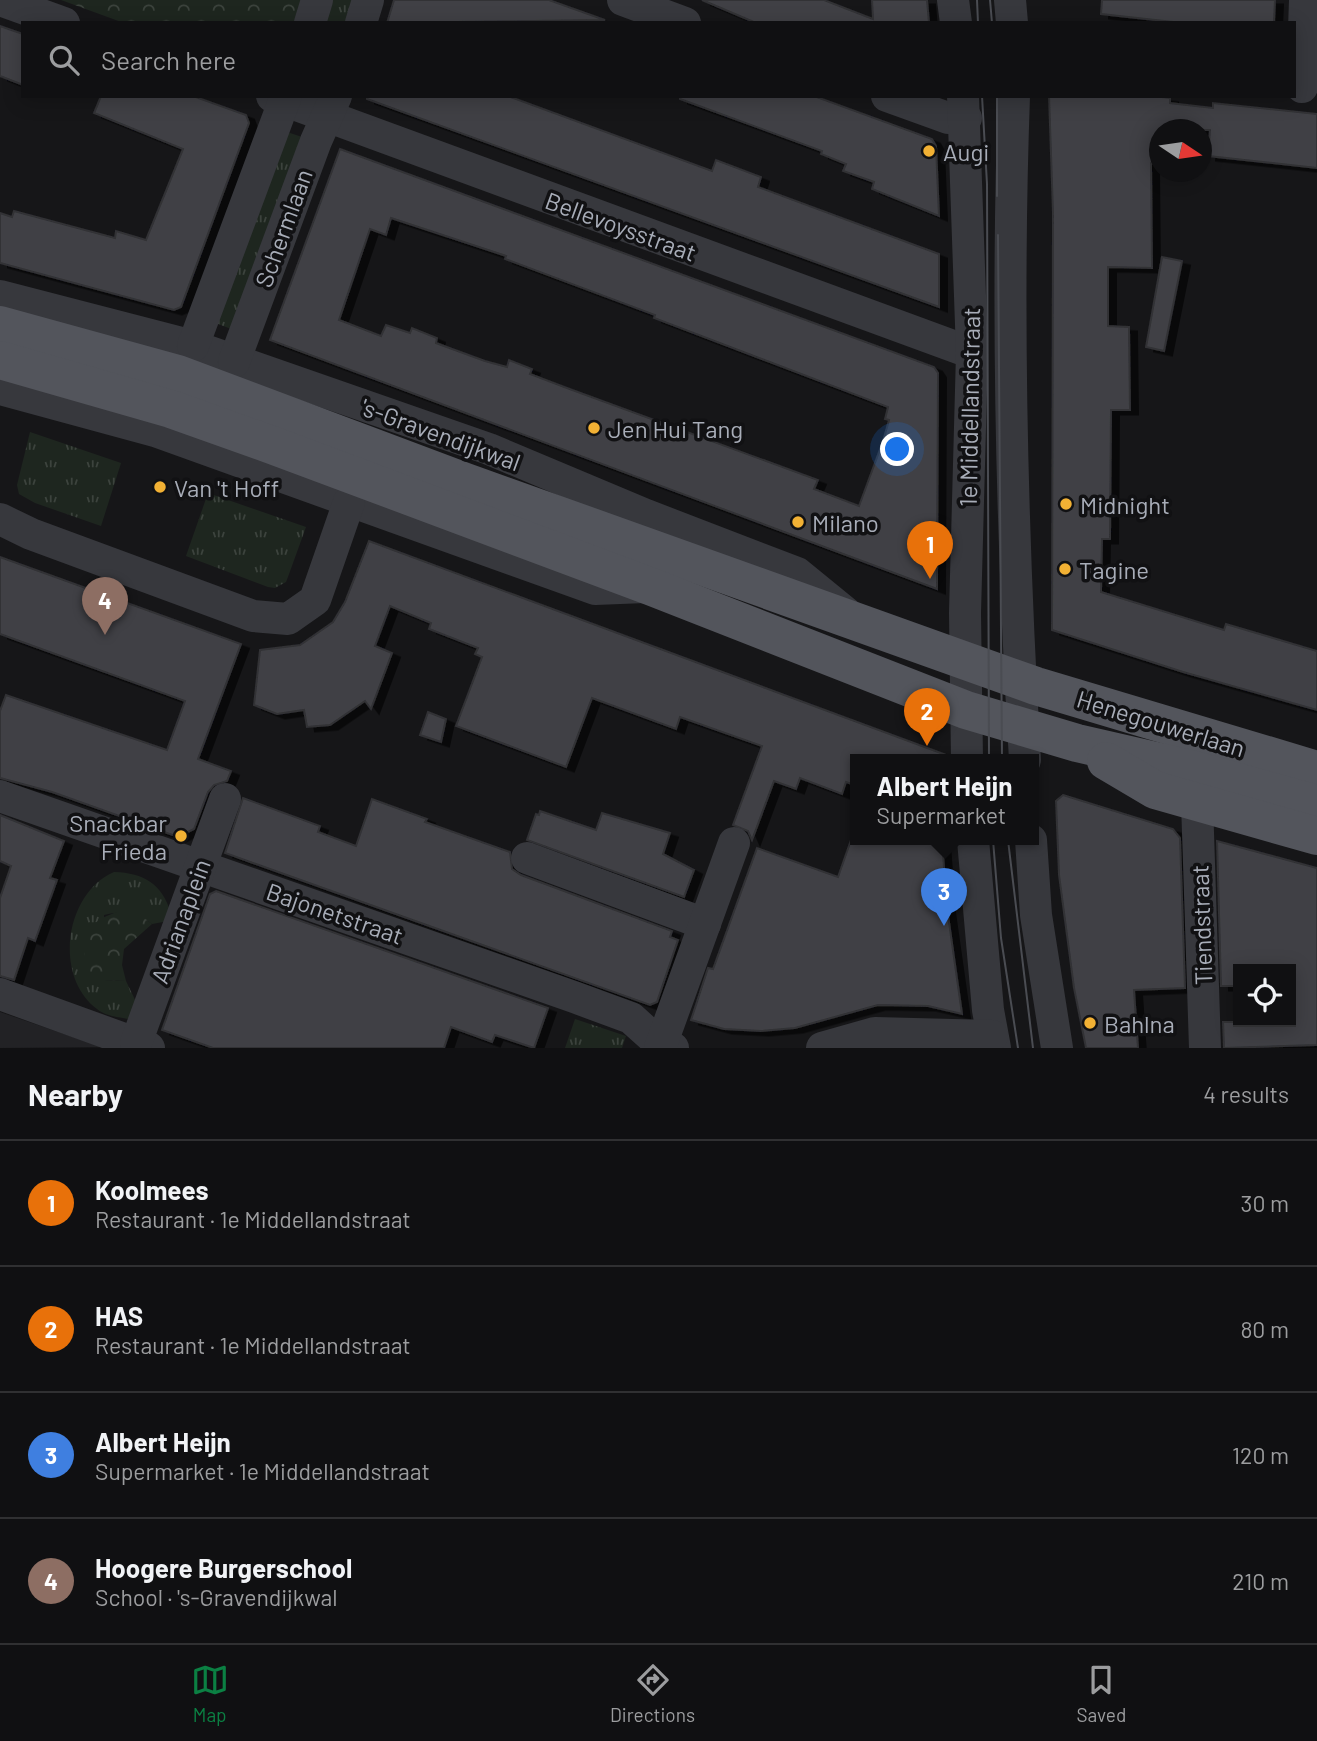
<!DOCTYPE html>
<html lang="en">
<head>
<meta charset="utf-8">
<style>
  :root { --surface:#101012; --page:#1e1e20; --text:#f1f3f6; --muted:#9c9d9f; --line:#303032; --accent:#0b8043 }
  body { margin:0; font-family:Barlow,sans-serif; background:var(--page); color:var(--text) }
  .controls { position:absolute; right:21px; bottom:21px; display:grid; overflow:hidden; border-radius:0px; box-shadow:0 4px 18px #0003 }
  .controls button { width:63px; height:63px; display:grid; place-items:center; padding:0; border:0; border-bottom:2px solid var(--line); background:var(--surface); color:var(--text); font:35px sans-serif }
  .compass { position:absolute; left:1149px; top:119px; width:63px; height:63px; border-radius:50%; background:var(--surface); box-shadow:0 4px 18px #0003; rotate:103deg }
  .you { position:absolute; left:898px; top:450px; width:24px; height:24px; margin:-18px; border:5px solid #fff; border-radius:50%; background:#1a73e8; box-shadow:0 0 0 10px #1a73e833 }
  .badge { display:grid; place-items:center; width:46px; height:46px; border-radius:50%; background:var(--accent); color:#fff; font-size:23px; font-weight:700 }
  .pin { position:absolute; translate:-50% -58px; filter:drop-shadow(0 2px 4px #0008) }
  .pin::after { content:''; position:absolute; top:37px; width:24px; height:21px; background:inherit; clip-path:polygon(0 0,100% 0,50% 100%) }
  .popup { position:absolute; left:850px; top:754px; width:189px; height:91px; box-sizing:border-box; display:grid; place-content:center; border-radius:0px; background:var(--surface); filter:drop-shadow(0 2px 5px #0005); font-size:23px; white-space:nowrap; color:var(--muted) }
  .popup b { font-size:26px; color:var(--text) }
  .popup::after { content:''; position:absolute; left:50%; top:100%; margin-left:-14px; border:14px solid transparent; border-top-color:var(--surface) }
  .list { margin:0; padding:0; list-style:none }
  h2 { display:flex; justify-content:space-between; align-items:center; height:91px; margin:0; padding:0 28px; font-size:30px }
  h2 small { font-size:23px; font-weight:400; color:var(--muted) }
  .list li { display:grid; grid-template-columns:46px 1fr auto; gap:21px; align-items:center; box-sizing:border-box; height:126px; padding:0 28px; border-top:2px solid var(--line) }
  .list b { display:block; font-size:26px; white-space:nowrap }
  .list p { margin:0; font-size:23px; white-space:nowrap; color:var(--muted) }
  .list em { font-size:23px; font-style:normal; color:var(--muted) }
  .icon { flex:none; width:38px; height:38px; fill:none; stroke:currentColor; stroke-width:2; stroke-linecap:round; stroke-linejoin:round }
  .map { position:relative; flex:none; width:1317px; height:1048px; overflow:hidden }
  .search { position:absolute; background:var(--surface); box-shadow:0 4px 18px #0003; left:21px; right:21px; top:21px; height:77px; display:flex; align-items:center; gap:18px; box-sizing:border-box; padding:0 24px; border-radius:0px; color:var(--muted); font-size:26px }
  .sheet { height:595px; background:var(--surface) }
  nav { display:flex; justify-content:space-around; align-items:center; box-sizing:border-box; height:98px; border-top:2px solid var(--line); background:var(--surface); font-size:19px; color:var(--muted) }
  nav a { display:grid; justify-items:center; gap:4px }
  nav .on { color:var(--accent) }
  .map>svg:first-child { display:block }
  .built { fill:#222225 }
  .grass { fill:url(#grass-tufts) }
  .forest { fill:url(#forest-crowns) }
  .building { fill:#404145; stroke:#303034; stroke-width:2; fill-rule:evenodd; filter:url(#shadow) }
  .lines { fill:none; stroke-linecap:round; stroke-linejoin:round }
  .minor { stroke:#37383d; stroke-width:32 }
  .major { stroke:#53555c; stroke-width:38 }
  .tram { stroke:#4a4c52; stroke-width:2 }
  .poi-dot { fill:#f2b134; stroke:#111113; stroke-width:2.5 }
  .labels { text-anchor:middle; dominant-baseline:central; stroke-width:7; stroke-linejoin:round; paint-order:stroke }
  .poi-label { font-size:24px; fill:#a8adb8; stroke:#111113; text-anchor:start }
  .street-label { font-size:24px; fill:#a8adb8; stroke:#111113 }
</style>
</head>
<body>
<div class="map">
<svg width="1317" height="1048" viewBox="0 0 1317 1048">
  <defs>
    <pattern id="grass-tufts" width="24" height="20" patternUnits="userSpaceOnUse" patternTransform="scale(1.75)"><rect width="24" height="20" fill="#1e261f"/><path d="M3 7l-1-3M5 7V3M7 7l1-3M15 17l-1-3M17 17v-4M19 17l1-3" fill="none" stroke="#3c433d"/></pattern>
    <pattern id="forest-crowns" width="20" height="18" patternUnits="userSpaceOnUse" patternTransform="scale(1.75)"><rect width="20" height="18" fill="#1e261f"/><path d="M2 6a3 3 0 1 1 6 0M12 15a3 3 0 1 1 6 0" fill="none" stroke="#3c433d"/></pattern>
    <filter id="shadow"><feDropShadow dx="8" dy="4.5" stdDeviation="0" flood-color="#0009"/></filter>
  </defs>
  <rect width="100%" height="100%" fill="#161618"/>
  <path class="built" d="M0,1012L102,1047L0,1048Z"/>
  <g class="grass">
    <path d="M331,0H358L351,23H323Z"/>
    <path d="M284,131L305,138L239,332L213,322Z"/>
    <path d="M30,432L121,463L101,526L35,503L19,494L17,485Z"/>
    <path d="M208,493L306,527L289,574L286,582L275,588L268,587L186,556Z"/>
    <path d="M114,872C144,873 162,884 171,913L168,921L152,924C136,911 125,910 104,915V980L126,981L138,1006L135,1016L128,1019C118,1017 105,1016 97,1009C53,976 65,893 114,872Z"/>
    <path d="M575,1019L626,1036L622,1048H565Z"/>
  </g>
  <g class="forest">
    <path d="M61,0H306L298,23H124Z"/>
    <path d="M121,911L138,913L152,924L124,949L122,965L126,981L104,980L90,973C77,940 86,920 121,911Z"/>
  </g>
  <g class="building">
    <path d="M394,0H549L605,20L387,23Z"/>
    <path d="M702,0H824L873,19L872,0H927L929,23H756Z"/>
    <path d="M1102,0H1275L1274,23H1182L1101,14Z"/>
    <path d="M0,26L23,34V85L0,76Z"/>
    <path d="M101,96H193L246,115L249,123L181,307L174,310L0,263V213L12,217L14,211L115,238L116,231L146,240L183,149L94,113Z"/>
    <path d="M367,96H508L712,171L716,160L761,177L758,187L939,254V307L367,99Z"/>
    <path d="M680,96H814L932,139L936,146L939,216L872,189L874,182L843,171L846,164L821,154L822,151L680,99Z"/>
    <path d="M1049,96H1154L1170,98V103L1213,108V103L1317,114V168L1208,156L1210,130H1159V164L1151,163L1152,268L1108,267V326L1129,327L1130,410H1111L1110,539H1102L1101,592L1224,630L1226,624L1317,651V710L1183,672L1052,630L1053,213Z"/>
    <path d="M340,149L934,367L938,373L937,589L270,340ZM391,218L506,256L505,259L655,315L654,318L888,407L885,419L889,420L883,441L859,506L814,489L818,480L567,388L530,374L532,369L509,360L507,367L485,361L436,343L437,338L412,328L410,333L386,325L381,336L339,320L370,229L386,235Z"/>
    <path d="M1162,257L1182,261L1164,351L1146,347Z"/>
    <path d="M369,541L949,756V760H855V785L846,782L842,794L800,778L796,789L774,781L752,840L748,831L733,825L762,746L680,717L676,729L592,698L566,767L456,726L482,657L475,654L478,648L429,629L431,623L390,606L375,646L392,653L371,709L365,701L330,725L307,727L304,710L277,714L254,705L260,650L300,645L333,622L345,602Z"/>
    <path d="M0,557L241,644L198,759L231,771L227,781L214,785L208,792L194,829L178,837L52,792L0,778V711L6,695L167,750L185,701L0,634Z"/>
    <path d="M428,712L446,719L441,742L420,735Z"/>
    <path d="M1063,795L1173,829L1180,838L1185,988L1134,990L1138,1048H1086L1074,988L1059,875L1056,801Z"/>
    <path d="M243,798L320,826L318,832L356,846L372,799L427,819L425,822L510,852L512,869L521,875L672,931L670,937L678,940L657,1002L650,1005L225,853Z"/>
    <path d="M540,811L596,830L602,813L670,833L663,854L694,870L684,897L527,840L536,814L539,815Z"/>
    <path d="M0,815L64,841L50,878L57,880L35,941L28,938L14,980L0,976V898L11,866L0,861Z"/>
    <path d="M851,840H942L947,908L962,1014L928,1006L878,1005L795,1028L761,1031L724,1029L691,1020L708,968L713,969L757,848L838,877Z"/>
    <path d="M1217,841L1317,868V1045L1224,1048L1223,1022H1291V969H1238V986H1221Z"/>
    <path d="M216,891L548,1008L534,1048L495,1035L492,1042L451,1027L444,1048H213L162,1030L210,894Z"/>
  </g>
  <g class="lines">
    <g class="minor">
      <path d="M0,0L64,23"/>
      <path d="M623,0L685,23"/>
      <path d="M953,0L956,23"/>
      <path d="M1010,0L1012,23"/>
      <path d="M310,23L317,0"/>
      <path d="M361,23L368,0"/>
      <path d="M1302,87L1305,0"/>
      <path d="M272,96L972,353"/>
      <path d="M887,96L948,118H966"/>
      <path d="M963,96L972,353L965,613L967,760"/>
      <path d="M1014,96C1006,317 1012,539 1025,760"/>
      <path d="M0,296L193,346L489,449L646,515L797,573L846,613"/>
      <path d="M193,346L286,96"/>
      <path d="M234,362L316,141L336,96"/>
      <path d="M0,389L155,431L595,589L645,587"/>
      <path d="M0,519L31,534L253,616L288,619L315,600L349,502"/>
      <path d="M0,796L574,997L631,1018L661,1045L673,1048"/>
      <path d="M1197,802L1205,1048"/>
      <path d="M973,840L988,1010L995,1048"/>
      <path d="M1031,840L1036,915L1057,1048"/>
      <path d="M527,858L705,924"/>
      <path d="M0,994L149,1048"/>
      <path d="M136,1043L225,799"/>
      <path d="M660,1048L734,843"/>
      <path d="M822,1048L875,1033L992,1036"/>
    </g>
    <g class="major">
      <path d="M0,325L178,374L463,481L1036,686L1317,770"/>
      <path d="M0,360L171,409L272,445L652,587L966,710L1077,743L1195,770L1317,804"/>
      <path d="M1106,761L1155,790L1317,836"/>
    </g>
    <g class="tram">
      <path d="M977,0L978,23"/>
      <path d="M990,0L992,23"/>
      <path d="M982,96L987,184L989,760"/>
      <path d="M997,96V196"/>
      <path d="M998,235L1002,760"/>
      <path d="M993,840L1001,938L1018,1048"/>
      <path d="M1008,840L1033,1048"/>
    </g>
  </g>
  <g class="poi-dot">
    <circle cx="929" cy="151" r="7"/>
    <circle cx="594" cy="428" r="7"/>
    <circle cx="160" cy="487" r="7"/>
    <circle cx="1066" cy="504" r="7"/>
    <circle cx="798" cy="522" r="7"/>
    <circle cx="1065" cy="569" r="7"/>
    <circle cx="181" cy="836" r="7"/>
    <circle cx="1090" cy="1023" r="7"/>
  </g>
  <g class="labels">
    <g class="poi-label">
      <text x="943" y="151">Augi</text>
      <text x="608" y="428">Jen Hui Tang</text>
      <text x="174" y="487">Van 't Hoff</text>
      <text x="1080" y="504">Midnight</text>
      <text x="812" y="522">Milano</text>
      <text x="1079" y="569">Tagine</text>
      <text x="167" y="822" text-anchor="end">Snackbar<tspan x="167" dy="28">Frieda</tspan></text>
      <text x="1104" y="1023">Bahlna</text>
    </g>
    <g class="street-label">
      <text transform="translate(621 226) rotate(20)">Bellevoysstraat</text>
      <text transform="translate(283 228) rotate(-70)">Schermlaan</text>
      <text transform="translate(969 407) rotate(-89)">1e Middellandstraat</text>
      <text transform="translate(441 434) rotate(20)">'s-Gravendijkwal</text>
      <text transform="translate(1161 723) rotate(17)">Henegouwerlaan</text>
      <text transform="translate(335 913) rotate(19)">Bajonetstraat</text>
      <text transform="translate(180 921) rotate(-70)">Adrianaplein</text>
      <text transform="translate(1201 925) rotate(-92)">Tiendstraat</text>
    </g>
  </g>
</svg>
<div class="controls">
<button><svg class="icon" aria-label="locate" viewBox="0 0 24 24"><circle cx="12" cy="12" r="6"/><path d="M12 2v4M12 18v4M2 12h4M18 12h4"/></svg></button>
</div>
<svg class="compass" viewBox="-18 -18 36 36"><path d="M0-13l5 13h-10z" fill="#e53935"/><path d="M0 13l5-13h-10z" fill="#9c9d9f"/></svg>
<div class="you"></div>
<div class="pin badge" style="left:930px;top:579px;background:#e8710a">1</div>
<div class="pin badge" style="left:927px;top:746px;background:#e8710a">2</div>
<div class="pin badge" style="left:944px;top:926px;background:#3f7fe0">3</div>
<div class="popup"><b>Albert Heijn</b>Supermarket</div>
<div class="pin badge" style="left:105px;top:635px;background:#8d6e63">4</div>
<div class="search"><svg class="icon" aria-label="search" viewBox="0 0 24 24"><circle cx="10" cy="10" r="6"/><path d="M15 15l6 6"/></svg>Search here</div>
</div>
<section class="sheet">
<h2>Nearby<small>4 results</small></h2>
<ul class="list">
<li><span class="badge" style="background:#e8710a">1</span><div><b>Koolmees</b><p>Restaurant · 1e Middellandstraat</p></div><em>30 m</em></li>
<li><span class="badge" style="background:#e8710a">2</span><div><b>HAS</b><p>Restaurant · 1e Middellandstraat</p></div><em>80 m</em></li>
<li><span class="badge" style="background:#3f7fe0">3</span><div><b>Albert Heijn</b><p>Supermarket · 1e Middellandstraat</p></div><em>120 m</em></li>
<li><span class="badge" style="background:#8d6e63">4</span><div><b>Hoogere Burgerschool</b><p>School · 's-Gravendijkwal</p></div><em>210 m</em></li>
</ul>
</section>
<nav>
<a class="on"><svg class="icon" aria-label="map" viewBox="0 0 24 24"><path d="M3 6l6-2 6 2 6-2v14l-6 2-6-2-6 2zM9 4v14M15 6v14"/></svg>Map</a>
<a><svg class="icon" aria-label="directions" viewBox="0 0 24 24"><path d="M12 3l9 9-9 9-9-9zM9 14v-3h6M13 9l2 2-2 2"/></svg>Directions</a>
<a><svg class="icon" aria-label="saved" viewBox="0 0 24 24"><path d="M7 4h10v16l-5-4-5 4z"/></svg>Saved</a>
</nav>
</body>
</html>
